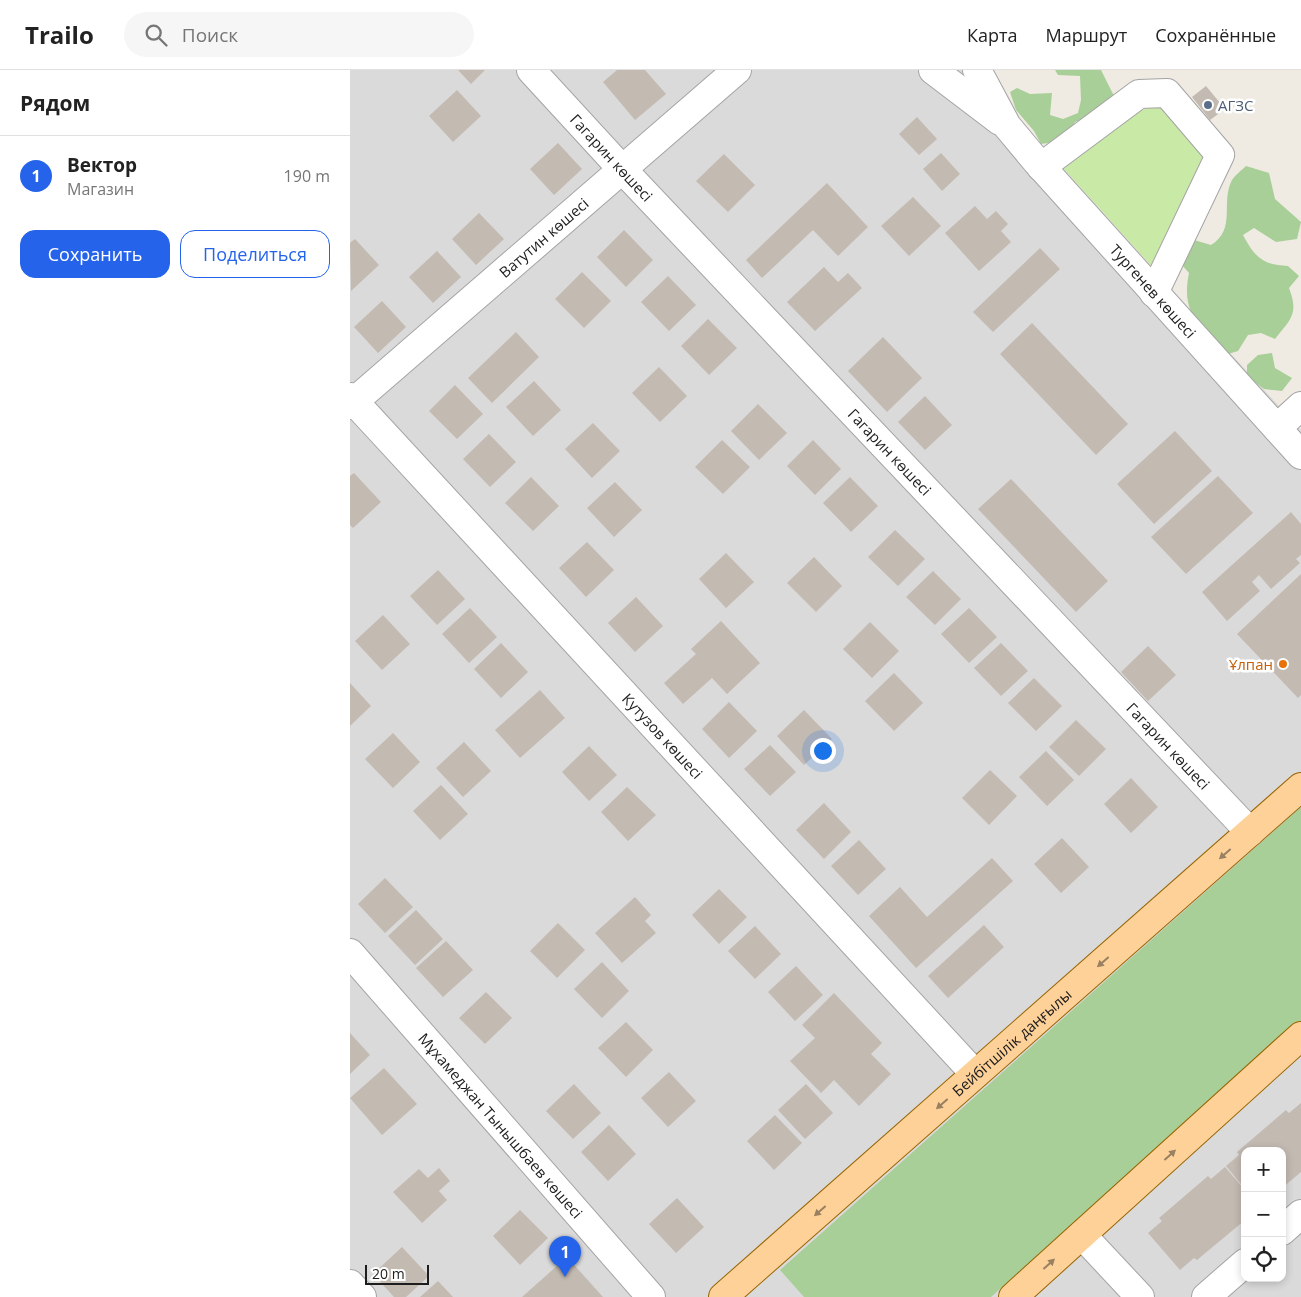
<!DOCTYPE html>
<html lang="ru">
<head>
<meta charset="utf-8">
<style>
  :root { --surface:#fff; --page:#f6f6f6; --text:#222; --muted:#767676; --line:#e0e0e0; --accent:#2563eb }
  body { margin:0; font-family:"Open Sans",sans-serif; background:var(--page); color:var(--text) }
  .controls { position:absolute; right:15px; bottom:15px; display:grid; overflow:hidden; border-radius:10px; box-shadow:0 2px 8px #0003 }
  .controls button { width:45px; height:45px; display:grid; place-items:center; padding:0; border:0; border-bottom:1px solid var(--line); background:var(--surface); color:var(--text); font:25px sans-serif }
  .scale { position:absolute; left:15px; bottom:12px; width:64px; box-sizing:border-box; padding-left:5px; border:2px solid #1d1d1d; border-top:0; font-size:14px; line-height:18px; white-space:nowrap; color:#1d1d1d; -webkit-text-stroke:4px #fff; paint-order:stroke }
  .you { position:absolute; left:472px; top:680px; width:18px; height:18px; margin:-12px; border:4px solid #fff; border-radius:50%; background:#1a73e8; box-shadow:0 0 0 8px #1a73e833 }
  .badge { display:grid; place-items:center; width:32px; height:32px; border-radius:50%; background:var(--accent); color:#fff; font-size:16px; font-weight:700 }
  .pin { position:absolute; translate:-50% -41px; filter:drop-shadow(0 1px 2px #0008) }
  .pin::after { content:''; position:absolute; top:26px; width:18px; height:15px; background:inherit; clip-path:polygon(0 0,100% 0,50% 100%) }
  .list { margin:0; padding:0; list-style:none }
  h2 { display:flex; justify-content:space-between; align-items:center; height:65px; margin:0; padding:0 20px; font-size:21px }
  h2 small { font-size:16px; font-weight:400; color:var(--muted) }
  .list li { display:grid; grid-template-columns:32px 1fr auto; gap:15px; align-items:center; box-sizing:border-box; height:80px; padding:0 20px; border-top:1px solid var(--line) }
  .list b { display:block; font-size:19px; white-space:nowrap }
  .list p { margin:0; font-size:16px; white-space:nowrap; color:var(--muted) }
  .list em { font-size:16px; font-style:normal; color:var(--muted) }
  .actions { display:flex; gap:10px; padding:15px 20px }
  .actions a { flex:1; padding:11px 0; border:1px solid var(--accent); border-radius:15px; text-align:center; font-size:18px; color:var(--accent) }
  .actions .main { background:var(--accent); color:#fff }
  .icon { flex:none; width:28px; height:28px; fill:none; stroke:currentColor; stroke-width:2; stroke-linecap:round; stroke-linejoin:round }
  .map { position:relative; flex:none; width:951px; height:1227px; overflow:hidden }
  header { display:flex; align-items:center; gap:30px; box-sizing:border-box; height:70px; padding:0 25px; background:var(--surface); border-bottom:1px solid var(--line) }
  header strong { font-size:24px }
  nav { display:flex; gap:28px; margin-inline-start:auto; font-size:18px }
  .search { width:350px; height:45px; background:var(--page); display:flex; align-items:center; gap:12px; box-sizing:border-box; padding:0 18px; border-radius:28px; color:var(--muted); font-size:19px }
  main { display:flex }
  aside { flex:1; background:var(--surface) }
  .map>svg:first-child { display:block }
  .residential { fill:#dbdada; fill-rule:evenodd }
  .grass { fill:#c9eaa7 }
  .forest { fill:#a8cf97 }
  .building { fill:#c3bab2 }
  .lines { fill:none; stroke-linecap:round; stroke-linejoin:round }
  .minor-casing { stroke:#a4a4a4; stroke-width:30 }
  .major-casing { stroke:#976400; stroke-width:30 }
  .minor { stroke:#fff; stroke-width:28 }
  .major { stroke:#fed199; stroke-width:28 }
  .oneway { fill:#998061 }
  .service-dot { fill:#5c6f8a; stroke:#fff; stroke-width:2 }
  .food-dot { fill:#e8710a; stroke:#fff; stroke-width:2 }
  .labels { text-anchor:middle; dominant-baseline:central; stroke-width:5; stroke-linejoin:round; paint-order:stroke }
  .service-label { font-size:15px; fill:#4e5e75; stroke:#fff; text-anchor:start }
  .street-label { font-size:15px; fill:#1d1d1d; stroke:#fff }
  .food-label { font-size:15px; fill:#c56008; stroke:#fff; text-anchor:end }
</style>
</head>
<body>
<header>
<strong>Trailo</strong>
<div class="search"><svg class="icon" aria-label="search" viewBox="0 0 24 24"><circle cx="10" cy="10" r="6"/><path d="M15 15l6 6"/></svg>Поиск</div>
<nav><a>Карта</a><a>Маршрут</a><a>Сохранённые</a></nav>
</header>
<main>
<aside>
<h2>Рядом<small></small></h2>
<ul class="list">
<li><span class="badge">1</span><div><b>Вектор</b><p>Магазин</p></div><em>190 m</em></li>
</ul>
<div class="actions"><a class="main">Сохранить</a><a>Поделиться</a></div>
</aside>
<div class="map">
<svg width="951" height="1227" viewBox="0 0 951 1227">
  <rect width="100%" height="100%" fill="#efebe3"/>
  <path class="residential" d="M0,0H620L951,360V1227H0ZM895,1081H932V1208H895Z"/>
  <path class="grass" d="M811,33L858,88L805,200L713,98L779,45Z"/>
  <g class="forest">
    <path d="M705,0H751L766,30L750,43L725,52C717,68 708,72 691,74L684,61L666,40L660,22L667,18L680,24L702,23L700,45L713,49L728,43L731,30L730,6L708,5Z"/>
    <path d="M896,96L919,103L925,129L951,152L947,169L926,172L904,158L893,165C905,187 912,195 938,196L949,206L939,218C949,244 941,249 925,269L911,263L898,265L888,281L878,284C852,256 830,246 839,203L832,195L844,170L861,175C887,159 870,133 882,110C885,105 892,100 896,96Z"/>
    <path d="M922,283L925,298L942,308L932,321L914,319L897,306V295L908,285Z"/>
    <path d="M951,737V951L641,1227H454L430,1200Z"/>
  </g>
  <g class="building">
    <path d="M108,0H135L121,14Z"/>
    <path d="M267,0H295L316,24L285,50L253,12Z"/>
    <path d="M856,16L875,39L860,50L842,27Z"/>
    <path d="M107,20L131,46L103,72L79,46Z"/>
    <path d="M567,47L587,69L569,85L549,64Z"/>
    <path d="M208,73L232,99L204,125L180,99Z"/>
    <path d="M591,83L610,104L592,121L573,99Z"/>
    <path d="M374,84L405,115L378,142L346,111Z"/>
    <path d="M477,113L518,157L488,186L463,160L412,208L396,190Z"/>
    <path d="M563,127L591,156L559,186L531,156Z"/>
    <path d="M625,136L637,149L646,141L658,154L651,161L661,172L629,201L595,163Z"/>
    <path d="M129,143L154,169L126,195L102,169Z"/>
    <path d="M274,160L303,190L276,217L247,187Z"/>
    <path d="M5,169L29,195L1,221L0,173Z"/>
    <path d="M690,178L710,199L643,262L623,242Z"/>
    <path d="M87,181L111,207L83,233L59,207Z"/>
    <path d="M474,197L488,212L498,203L512,218L465,261L437,232Z"/>
    <path d="M232,202L261,231L234,258L205,229Z"/>
    <path d="M318,206L346,235L319,261L291,232Z"/>
    <path d="M32,231L56,257L28,283L4,257Z"/>
    <path d="M358,249L387,278L359,305L331,276Z"/>
    <path d="M682,253L778,354L746,385L650,284Z"/>
    <path d="M166,262L189,287L142,333L118,308Z"/>
    <path d="M533,267L572,308L537,342L498,301Z"/>
    <path d="M309,297L337,326L310,352L282,323Z"/>
    <path d="M184,311L211,340L183,366L156,337Z"/>
    <path d="M105,315L133,344L107,369L79,341Z"/>
    <path d="M575,326L602,355L575,380L548,352Z"/>
    <path d="M408,334L437,363L409,390L381,361Z"/>
    <path d="M243,353L270,381L242,408L215,379Z"/>
    <path d="M825,361L862,401L804,454L767,414Z"/>
    <path d="M139,364L166,392L140,417L113,389Z"/>
    <path d="M372,370L400,397L373,424L345,397Z"/>
    <path d="M463,370L491,399L465,425L437,396Z"/>
    <path d="M4,403L31,432L3,458L0,455V406Z"/>
    <path d="M868,406L903,443L836,504L801,467Z"/>
    <path d="M181,407L209,436L183,461L155,433Z"/>
    <path d="M500,407L528,436L501,462L473,433Z"/>
    <path d="M661,409L758,511L726,542L628,439Z"/>
    <path d="M265,412L292,440L264,467L237,438Z"/>
    <path d="M941,442L951,454V485L946,489L950,493L921,519L909,505L902,512L910,521L877,551L852,522Z"/>
    <path d="M545,460L575,489L548,516L518,487Z"/>
    <path d="M237,472L264,500L236,527L209,498Z"/>
    <path d="M376,483L404,512L376,538L349,509Z"/>
    <path d="M464,487L492,516L466,542L437,513Z"/>
    <path d="M88,500L115,529L87,555L60,526Z"/>
    <path d="M583,501L611,529L585,555L556,527Z"/>
    <path d="M951,504V625L948,628L887,564Z"/>
    <path d="M286,527L313,556L285,582L258,553Z"/>
    <path d="M120,538L147,567L119,593L92,564Z"/>
    <path d="M619,538L647,567L619,593L591,564Z"/>
    <path d="M33,545L60,574L32,600L5,571Z"/>
    <path d="M371,551L410,593L377,624L362,608L333,634L314,613L346,584L341,579Z"/>
    <path d="M520,552L549,581L522,608L493,579Z"/>
    <path d="M151,573L178,602L151,628L124,599Z"/>
    <path d="M651,573L678,601L651,626L624,598Z"/>
    <path d="M798,576L826,605L798,631L771,602Z"/>
    <path d="M544,603L573,633L544,661L515,631Z"/>
    <path d="M684,608L712,636L686,661L658,633Z"/>
    <path d="M0,613L21,636L0,656Z"/>
    <path d="M190,620L215,648L170,688L145,660Z"/>
    <path d="M379,632L407,661L379,688L352,659Z"/>
    <path d="M454,640L482,669L454,695L427,666Z"/>
    <path d="M726,650L756,679L729,706L699,677Z"/>
    <path d="M43,663L70,692L43,718L15,689Z"/>
    <path d="M114,672L141,701L113,727L86,698Z"/>
    <path d="M420,675L446,702L420,726L394,699Z"/>
    <path d="M239,676L267,705L239,731L212,702Z"/>
    <path d="M696,681L724,710L697,736L669,707Z"/>
    <path d="M640,700L667,726L639,755L612,728Z"/>
    <path d="M781,708L808,737L781,763L754,734Z"/>
    <path d="M91,715L118,744L90,770L63,741Z"/>
    <path d="M277,717L306,745L278,771L251,742Z"/>
    <path d="M474,733L501,762L474,789L446,760Z"/>
    <path d="M712,768L739,797L711,823L684,794Z"/>
    <path d="M509,770L536,799L508,825L481,796Z"/>
    <path d="M642,788L663,811L566,898L519,846L550,817L577,847Z"/>
    <path d="M35,808L63,837L35,863L8,834Z"/>
    <path d="M369,819L397,847L369,874L342,845Z"/>
    <path d="M285,827L301,845L295,851L306,863L272,893L245,863Z"/>
    <path d="M66,840L93,869L65,895L38,866Z"/>
    <path d="M208,853L235,880L207,908L180,881Z"/>
    <path d="M634,855L654,877L598,928L578,906Z"/>
    <path d="M405,856L431,884L405,909L378,881Z"/>
    <path d="M96,871L123,900L93,927L66,898Z"/>
    <path d="M252,892L279,921L252,948L224,919Z"/>
    <path d="M446,896L473,925L445,951L418,922Z"/>
    <path d="M136,922L162,948L135,974L109,948Z"/>
    <path d="M484,923L532,973L521,984L541,1004L509,1036L484,1010L471,1023L440,991L465,968L452,955Z"/>
    <path d="M276,952L303,980L276,1007L248,978Z"/>
    <path d="M0,963L20,985L0,1004Z"/>
    <path d="M34,998L67,1034L32,1065L0,1028Z"/>
    <path d="M319,1002L346,1031L318,1057L291,1028Z"/>
    <path d="M224,1014L251,1043L223,1069L196,1041Z"/>
    <path d="M456,1014L483,1043L455,1069L428,1040Z"/>
    <path d="M951,1033V1102L932,1118V1081H895V1119L876,1096L889,1085L887,1082L936,1040L939,1043Z"/>
    <path d="M425,1045L452,1073L424,1100L397,1071Z"/>
    <path d="M259,1055L286,1084L258,1111L231,1082Z"/>
    <path d="M875,1097L895,1120V1150L847,1190L844,1188L830,1200L798,1163L812,1151L809,1148L858,1106L861,1109Z"/>
    <path d="M89,1098L100,1111L89,1121L97,1130L72,1153L43,1122L69,1099L78,1108Z"/>
    <path d="M327,1128L354,1157L326,1183L299,1154Z"/>
    <path d="M170,1140L198,1168L170,1195L143,1166Z"/>
    <path d="M52,1177L79,1206L56,1227H44L23,1204Z"/>
    <path d="M217,1187L253,1227H172Z"/>
    <path d="M88,1211L103,1227H70Z"/>
  </g>
  <g class="lines">
    <g class="minor-casing">
      <g id="minor">
        <path id="s1" d="M181,0L271,98L900,762"/>
        <path d="M583,0L650,51"/>
        <path id="s2" d="M627,0L657,56L687,92L951,385"/>
        <path d="M691,97L789,24L817,23L870,85L804,223"/>
        <path id="s3" d="M0,327L625,1004"/>
        <path id="s4" d="M0,335L387,0"/>
        <path d="M927,358L951,336"/>
        <path id="s5" d="M0,883L301,1227"/>
        <path d="M932,1161L951,1144"/>
        <path d="M732,1165L790,1227"/>
        <path d="M0,1214L12,1227"/>
        <path d="M856,1227L895,1193"/>
      </g>
    </g>
    <g class="major-casing">
      <g id="major">
        <path id="s6" d="M373,1227L951,717"/>
        <path d="M663,1227L951,966"/>
      </g>
    </g>
    <use href="#minor" class="minor"/>
    <use href="#major" class="major"/>
  </g>
  <defs><path id="oneway-solid" d="M-6-.8H1V-3.2L6.5 0L1 3.2V.8H-6Z" transform="scale(1.25)"/></defs>
  <g class="oneway">
    <use href="#oneway-solid" transform="translate(875 784) rotate(139)"/>
    <use href="#oneway-solid" transform="translate(753 892) rotate(139)"/>
    <use href="#oneway-solid" transform="translate(592 1034) rotate(139)"/>
    <use href="#oneway-solid" transform="translate(820 1085) rotate(-42)"/>
    <use href="#oneway-solid" transform="translate(470 1141) rotate(139)"/>
    <use href="#oneway-solid" transform="translate(699 1194) rotate(-42)"/>
  </g>
  <circle class="service-dot" cx="858" cy="35" r="5"/>
  <circle class="food-dot" cx="933" cy="594" r="5"/>
  <g class="labels">
    <g class="service-label">
      <text x="868" y="35">АГЗС</text>
    </g>
    <g class="street-label">
      <text stroke="none"><textPath href="#s1" startOffset="119">Гагарин көшесі</textPath></text>
      <text stroke="none"><textPath href="#s4" startOffset="256">Ватутин көшесі</textPath></text>
      <text stroke="none"><textPath href="#s2" startOffset="284">Тургенев көшесі</textPath></text>
      <text stroke="none"><textPath href="#s1" startOffset="524">Гагарин көшесі</textPath></text>
      <text stroke="none"><textPath href="#s3" startOffset="461">Кутузов көшесі</textPath></text>
      <text stroke="none"><textPath href="#s1" startOffset="929">Гагарин көшесі</textPath></text>
      <text stroke="none"><textPath href="#s6" startOffset="385">Бейбітшілік даңғылы</textPath></text>
      <text stroke="none"><textPath href="#s5" startOffset="229">Мұхамеджан Тынышбаев көшесі</textPath></text>
    </g>
    <g class="food-label">
      <text x="923" y="594">Ұлпан</text>
    </g>
  </g>
</svg>
<div class="controls">
<button>+</button>
<button>−</button>
<button><svg class="icon" aria-label="locate" viewBox="0 0 24 24"><circle cx="12" cy="12" r="6"/><path d="M12 2v4M12 18v4M2 12h4M18 12h4"/></svg></button>
</div>
<div class="scale">20 m</div>
<div class="you"></div>
<div class="pin badge" style="left:215px;top:1207px">1</div>
</div>
</main>
</body>
</html>
